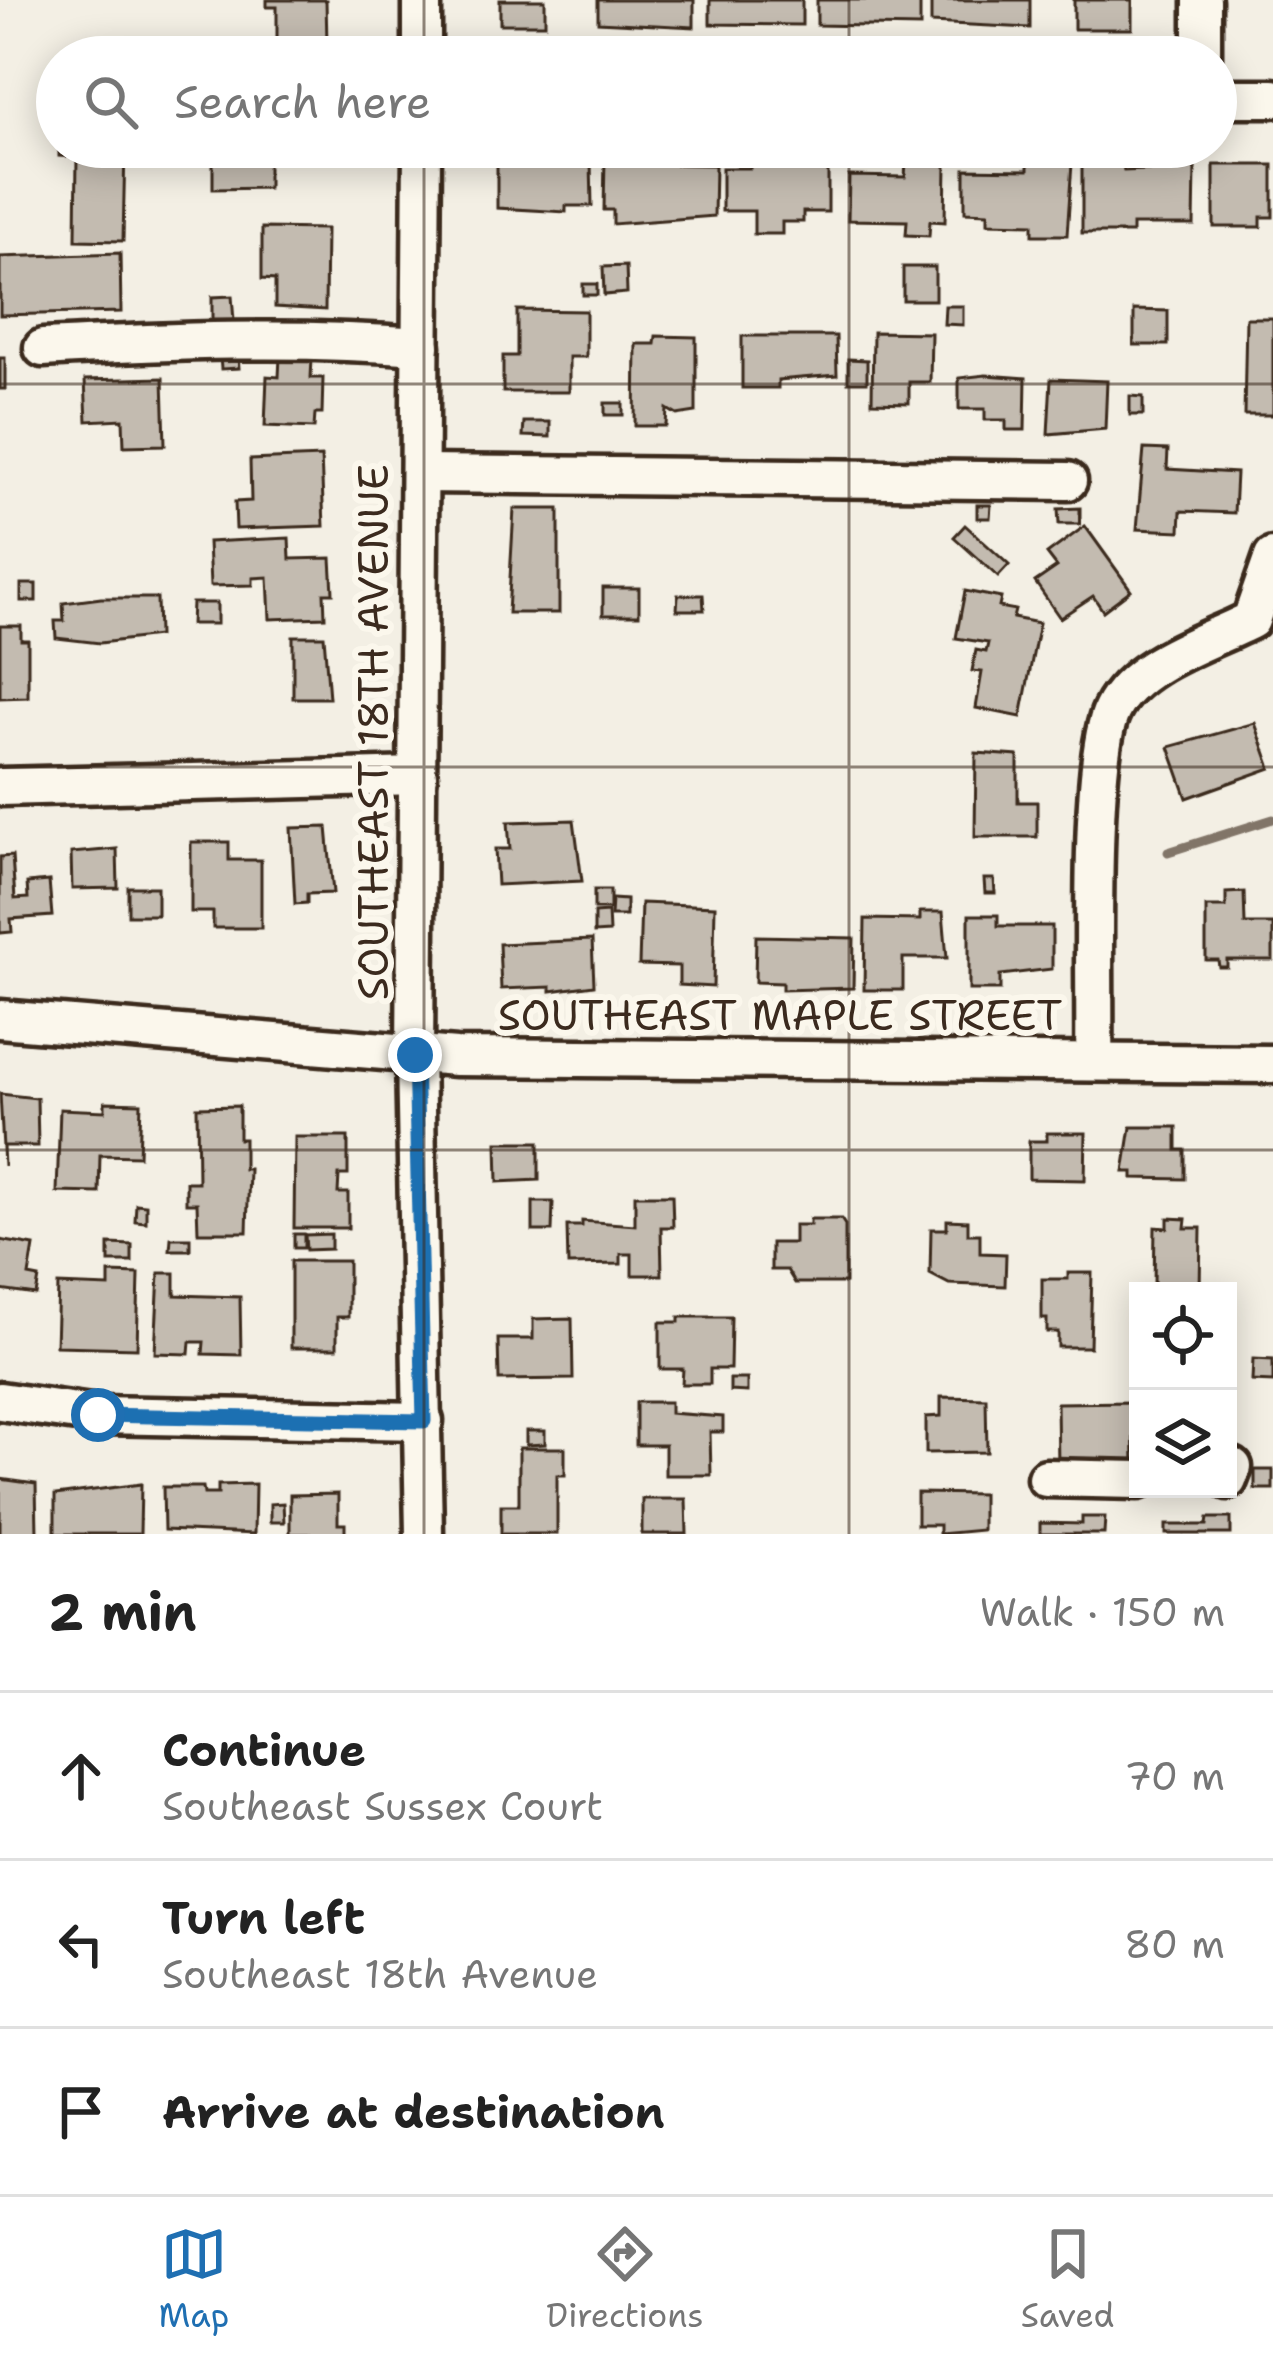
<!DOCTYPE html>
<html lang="en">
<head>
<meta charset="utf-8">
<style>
  :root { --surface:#fff; --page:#f6f6f6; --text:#222; --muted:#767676; --line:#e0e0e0; --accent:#1f6fb2 }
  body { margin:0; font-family:"Shantell Sans",sans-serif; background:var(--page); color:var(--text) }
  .controls { position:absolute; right:36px; bottom:36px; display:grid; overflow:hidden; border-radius:0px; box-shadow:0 6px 30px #0003 }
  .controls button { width:108px; height:108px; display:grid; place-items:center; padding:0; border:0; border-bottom:3px solid var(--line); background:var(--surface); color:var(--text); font:60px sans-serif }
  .stop { position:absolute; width:36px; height:36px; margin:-27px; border:9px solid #1f6fb2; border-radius:50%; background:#fff }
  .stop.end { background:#1f6fb2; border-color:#fff; box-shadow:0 3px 12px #0008 }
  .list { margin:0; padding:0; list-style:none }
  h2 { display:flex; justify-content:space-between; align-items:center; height:156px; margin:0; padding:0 48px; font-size:51px }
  h2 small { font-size:39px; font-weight:400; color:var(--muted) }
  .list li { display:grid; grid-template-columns:78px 1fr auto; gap:36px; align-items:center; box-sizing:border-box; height:168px; padding:0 48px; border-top:3px solid var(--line) }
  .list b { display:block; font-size:45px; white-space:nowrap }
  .list p { margin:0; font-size:39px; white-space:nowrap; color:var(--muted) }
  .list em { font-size:39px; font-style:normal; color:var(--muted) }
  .icon { flex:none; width:66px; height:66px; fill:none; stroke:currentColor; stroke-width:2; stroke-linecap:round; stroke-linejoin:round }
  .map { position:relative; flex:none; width:1273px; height:1534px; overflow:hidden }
  .search { position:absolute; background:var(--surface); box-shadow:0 6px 30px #0003; left:36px; right:36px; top:36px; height:132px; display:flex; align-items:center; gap:30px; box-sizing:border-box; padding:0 42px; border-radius:66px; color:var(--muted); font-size:45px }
  .sheet { height:660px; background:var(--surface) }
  nav { display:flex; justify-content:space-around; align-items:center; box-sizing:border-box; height:168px; border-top:3px solid var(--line); background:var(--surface); font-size:33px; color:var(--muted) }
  nav a { display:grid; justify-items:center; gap:6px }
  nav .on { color:var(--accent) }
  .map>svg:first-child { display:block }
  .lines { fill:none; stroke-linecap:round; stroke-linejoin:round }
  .stream { stroke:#817468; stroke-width:9 }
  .building { fill:#c3bbb0; stroke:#3b2a1e; stroke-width:3 }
  .minor-casing { stroke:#3b2a1e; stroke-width:45 }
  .minor { stroke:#fbf7ec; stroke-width:36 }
  .route { stroke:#1f6fb2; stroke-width:15 }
  .grid { fill:none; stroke:#3b2a1e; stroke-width:3; stroke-opacity:0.55 }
  .labels { text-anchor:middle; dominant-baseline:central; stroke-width:12; stroke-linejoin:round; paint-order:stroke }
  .street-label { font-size:42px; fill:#3b2a1e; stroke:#fbf7ec }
</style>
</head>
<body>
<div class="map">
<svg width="1273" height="1534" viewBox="0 0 1273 1534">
  <rect width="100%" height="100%" fill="#f3efe4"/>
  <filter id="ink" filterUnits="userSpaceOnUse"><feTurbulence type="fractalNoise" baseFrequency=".00833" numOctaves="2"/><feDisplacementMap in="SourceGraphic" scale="24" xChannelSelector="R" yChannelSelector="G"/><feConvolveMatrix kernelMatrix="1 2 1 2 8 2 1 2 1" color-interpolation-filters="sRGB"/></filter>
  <g filter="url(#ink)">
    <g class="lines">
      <path class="stream" d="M1168,852L1273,819"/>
    </g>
    <g class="building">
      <path d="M267,0H326L327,45H277V7H267Z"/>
      <rect x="500" y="0" width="45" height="24"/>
      <path d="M598,0H694V27L598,22Z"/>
      <path d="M710,0H802V25L710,24Z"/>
      <path d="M817,0H920V27L817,25Z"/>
      <path d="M931,0H1030V28L931,23Z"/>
      <rect x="1074" y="0" width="58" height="29"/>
      <path d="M59,147H125L123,241L76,240L77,157L59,156Z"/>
      <path d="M268,156V188L213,189V157Z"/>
      <path d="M605,157H646V164L715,165L714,216L613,224V210H604Z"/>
      <path d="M497,158L591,161L592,206H566V212L497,208Z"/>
      <path d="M750,161H793V169H828V212H803V222H782V234H754V211H722V168H750Z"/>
      <path d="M906,162L946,163L945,222L930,221L929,236L906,235L907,221L848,220L849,176L905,177Z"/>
      <path d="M1028,163H1072L1067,235H1033V224L988,223V213L965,212V169L1028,170Z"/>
      <path d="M1082,164H1123L1124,171L1195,168L1194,225H1132V233H1082Z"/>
      <path d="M1214,165H1273V217H1261V227H1214Z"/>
      <path d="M262,228L326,229L325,310L275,307V280L262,279Z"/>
      <path d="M120,253L121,312L0,315V257Z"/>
      <path d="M626,266L627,293L604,295L603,267Z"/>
      <rect x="903" y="267" width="32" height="33"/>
      <rect x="583" y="284" width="14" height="11"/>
      <path d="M232,296L234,321L212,322V297Z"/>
      <path d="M945,306H963V325L944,324Z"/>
      <path d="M517,310L586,311V357H569V392H503V356H517Z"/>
      <path d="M1134,310L1168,311V345H1134Z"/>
      <path d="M1246,318H1273V415H1244Z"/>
      <path d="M873,332L931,333L930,382H909V403L872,402Z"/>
      <path d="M656,336L696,337V412L677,415L667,409L666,426H635L636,344H655Z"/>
      <path d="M742,336H836L837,375L778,380V388H742Z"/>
      <path d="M238,355L239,368L221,369L220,356Z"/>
      <path d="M280,357L312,359L311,378H323L322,414H315L314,428L265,426L267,376L279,377Z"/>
      <rect x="0" y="358" width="5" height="31"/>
      <path d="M848,359L867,360V382H848Z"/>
      <path d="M986,375L1026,378L1025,430H1006V420H985V409H959V378Z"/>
      <path d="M163,378L165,445L124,446L123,419L87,421L85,380Z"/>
      <path d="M1051,379L1107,381L1105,429L1048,434Z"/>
      <path d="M1130,396L1143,397V415H1130Z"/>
      <rect x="605" y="403" width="18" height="12"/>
      <path d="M524,422H550V437L523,436Z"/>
      <path d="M1144,449L1168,450L1167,469L1236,473L1234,513L1181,511L1180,531L1137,529Z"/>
      <path d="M321,457L324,526L236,529L235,502L251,501L250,460Z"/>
      <path d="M977,505H991L990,518H977Z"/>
      <path d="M1080,508V524H1059L1058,509Z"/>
      <path d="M514,509H559V613H508Z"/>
      <path d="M965,525L1009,565L998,577L954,537Z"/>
      <path d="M1085,526L1131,590L1103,611L1093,596L1060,618L1035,582L1057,567L1047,554Z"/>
      <path d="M289,538L290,559L331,558L333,593H324L325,617L270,619L268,577L253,578V585L210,586L208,542Z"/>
      <rect x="21" y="584" width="15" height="17"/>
      <rect x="603" y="588" width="36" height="27"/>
      <path d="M965,591L1001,598L999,607L1015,610L1013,618L1039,623L1021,717L976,708L982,672L972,671L976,650L986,652L988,643L956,638Z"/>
      <path d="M678,595H703L704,610H677Z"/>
      <path d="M101,598H157L158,636L100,643L56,638L55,621H64L63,603Z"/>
      <path d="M192,603H217V624H191Z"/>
      <path d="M0,626H21V640H28V697L0,698Z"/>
      <path d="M293,636H324L329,698H293Z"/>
      <path d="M1255,723L1271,768L1187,798L1169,747Z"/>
      <path d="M976,753L1018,756V802H1037V837H975Z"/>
      <path d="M574,820L582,881L497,885L495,849H510L508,822Z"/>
      <path d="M327,827L333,893L307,894V903L295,904L291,828Z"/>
      <path d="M191,842H229V860H261V928H213V912H191Z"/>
      <path d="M117,849L118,888L72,889L71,853Z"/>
      <path d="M12,856L15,899L28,898L27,883L49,881L52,916L11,919L12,932L0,933V857Z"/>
      <path d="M984,879H994L995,893H985Z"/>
      <rect x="128" y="887" width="29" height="28"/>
      <rect x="594" y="890" width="16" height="19"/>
      <path d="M1244,892L1245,924H1273V960H1227V967H1219L1218,960H1206V907H1226V893Z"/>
      <path d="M612,899L626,900V916H611Z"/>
      <path d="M641,903L715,906L713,987L679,985V966L639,965Z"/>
      <path d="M608,912L609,932L594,933V913Z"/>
      <path d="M920,912H943L947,958H903V990H864L865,919L920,920Z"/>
      <path d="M969,915H998V926H1052V969L1000,975V990H969Z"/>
      <path d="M756,936L854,938L853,988L782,990V983L755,982Z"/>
      <path d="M592,940L594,985L551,991V987L501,989L499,944Z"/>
      <path d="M0,1094L37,1098L38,1146H3L4,1166Z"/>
      <path d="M105,1102L141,1103L139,1156L100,1155L99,1193L57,1192L60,1109L105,1111Z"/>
      <path d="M239,1106V1139H244V1169H249L247,1232H198L197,1203H186V1182H198L197,1107Z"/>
      <path d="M1131,1127H1177V1150H1185V1179L1133,1178V1172H1124Z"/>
      <path d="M1047,1133H1086L1085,1180L1029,1179V1141H1047Z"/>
      <path d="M295,1137H348V1175H339L338,1193H348V1228H294Z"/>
      <path d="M497,1142H539V1180L498,1182Z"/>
      <path d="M635,1195H672L673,1227H661L662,1275H632V1254H621V1264L568,1265L567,1226H582V1221L635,1225Z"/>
      <path d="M533,1202H553L552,1231H533Z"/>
      <path d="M136,1204L146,1205V1222L135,1221Z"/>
      <path d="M1168,1218L1186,1219L1185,1228H1201L1200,1291L1154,1285L1155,1227L1168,1228Z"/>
      <path d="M810,1219H841L845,1225V1283H795L787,1270H771V1243H794V1225H810Z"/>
      <path d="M947,1220L968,1221V1234H980V1253L1006,1254L1005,1286L949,1284L930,1274L931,1229H947Z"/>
      <rect x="294" y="1234" width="10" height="14"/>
      <path d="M331,1234V1249L306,1250L305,1235Z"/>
      <path d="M171,1238H190V1250H170Z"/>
      <path d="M0,1240L34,1246L29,1276L39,1278L36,1295L0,1290Z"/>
      <path d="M109,1244L132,1245V1262H109Z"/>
      <path d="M291,1261H348V1317H337V1348H291Z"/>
      <path d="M109,1273L139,1274L137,1348L56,1346L58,1285L109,1287Z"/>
      <path d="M159,1273H175V1295L240,1297L241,1355L203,1354L204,1342H190L189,1354L155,1353Z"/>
      <path d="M1068,1273H1092L1090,1347H1058V1332H1047V1319H1042V1279H1068Z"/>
      <path d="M679,1317H731L730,1369H710V1384H682L683,1369H660V1322H679Z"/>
      <path d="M572,1318L573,1379L499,1380L498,1339H533V1319Z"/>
      <path d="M1253,1359L1273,1360V1382L1252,1381Z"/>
      <path d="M730,1379H747V1392L730,1391Z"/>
      <path d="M941,1397L986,1398L987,1452L926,1453V1417L941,1416Z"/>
      <path d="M636,1402H670V1413L723,1417V1432H710L711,1475H665V1445H636Z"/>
      <path d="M1133,1402L1134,1466L1058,1467L1057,1403Z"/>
      <path d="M526,1431H545V1444L526,1445Z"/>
      <path d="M519,1448H565V1475H557V1534H501V1505H519Z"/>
      <rect x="1255" y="1470" width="18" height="19"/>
      <path d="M0,1479L36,1484L37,1534H0Z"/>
      <path d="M141,1484L140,1534H55V1495Z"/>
      <path d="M255,1484L254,1534L164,1530L163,1487H203L204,1494H218V1485Z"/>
      <path d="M917,1493L982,1494V1530L939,1534V1525H917Z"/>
      <path d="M338,1494V1524H345V1534H290V1495Z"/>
      <path d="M642,1499H686L687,1534H642Z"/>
      <path d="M283,1503L284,1522H270V1504Z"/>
      <path d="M1082,1517H1105L1104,1534H1040V1523L1082,1524Z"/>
      <path d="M1208,1518H1231V1534H1166V1525H1207Z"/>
    </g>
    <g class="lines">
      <g class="minor-casing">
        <g id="minor">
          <path d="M1202,0V57"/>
          <path d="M422,57V0"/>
          <path d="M1216,98H1273"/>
          <path d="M422,147L415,1055L424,1534"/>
          <path d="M43,348C170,341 294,336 421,346"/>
          <path d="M420,474L1068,481"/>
          <path d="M0,787L418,776"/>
          <path d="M0,1019L456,1057L1273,1064"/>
          <path d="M1094,1062C1096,993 1087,759 1112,710C1135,663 1208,642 1251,620L1273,557"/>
          <path d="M0,1401L98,1415L424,1421"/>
          <path d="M1046,1478L1138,1480"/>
          <path d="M1228,1480L1233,1467"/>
        </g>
      </g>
      <use href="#minor" class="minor"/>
    </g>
  </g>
  <g class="lines" filter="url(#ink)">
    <path class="route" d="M98,1415L424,1421L415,1055"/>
  </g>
  <path class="grid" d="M424,0V57M849,0V57M424,147V1534M849,147V1534M0,384H1273M0,767H1273M0,1150H1273"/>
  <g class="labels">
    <g class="street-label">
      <text transform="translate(373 732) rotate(-90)">SOUTHEAST 18TH AVENUE</text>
      <text x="780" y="1015">SOUTHEAST MAPLE STREET</text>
    </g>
  </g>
</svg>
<div class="controls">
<button><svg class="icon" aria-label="locate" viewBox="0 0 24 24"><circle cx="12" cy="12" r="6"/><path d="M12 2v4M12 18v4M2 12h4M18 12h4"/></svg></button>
<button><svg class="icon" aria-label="layers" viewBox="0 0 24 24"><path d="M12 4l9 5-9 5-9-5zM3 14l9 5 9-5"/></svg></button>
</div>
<div class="stop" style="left:98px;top:1415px"></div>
<div class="stop end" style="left:415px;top:1055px"></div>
<div class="search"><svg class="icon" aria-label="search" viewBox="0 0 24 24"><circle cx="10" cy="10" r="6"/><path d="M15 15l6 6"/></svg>Search here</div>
</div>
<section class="sheet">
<h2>2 min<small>Walk · 150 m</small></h2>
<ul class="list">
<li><svg class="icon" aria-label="ahead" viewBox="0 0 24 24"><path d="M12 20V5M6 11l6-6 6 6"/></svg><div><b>Continue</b><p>Southeast Sussex Court</p></div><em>70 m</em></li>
<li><svg class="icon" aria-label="left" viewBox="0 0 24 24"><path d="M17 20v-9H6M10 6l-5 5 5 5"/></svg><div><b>Turn left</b><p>Southeast 18th Avenue</p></div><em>80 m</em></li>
<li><svg class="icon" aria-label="arrive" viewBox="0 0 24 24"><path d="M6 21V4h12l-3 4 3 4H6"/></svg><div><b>Arrive at destination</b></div></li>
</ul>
</section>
<nav>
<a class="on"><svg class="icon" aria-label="map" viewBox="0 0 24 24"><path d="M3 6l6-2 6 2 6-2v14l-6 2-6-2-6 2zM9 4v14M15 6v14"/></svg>Map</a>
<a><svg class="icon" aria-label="directions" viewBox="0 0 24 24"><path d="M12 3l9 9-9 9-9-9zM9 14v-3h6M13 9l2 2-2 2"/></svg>Directions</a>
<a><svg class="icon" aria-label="saved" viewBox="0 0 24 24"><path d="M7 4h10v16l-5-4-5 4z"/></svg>Saved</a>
</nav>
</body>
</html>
